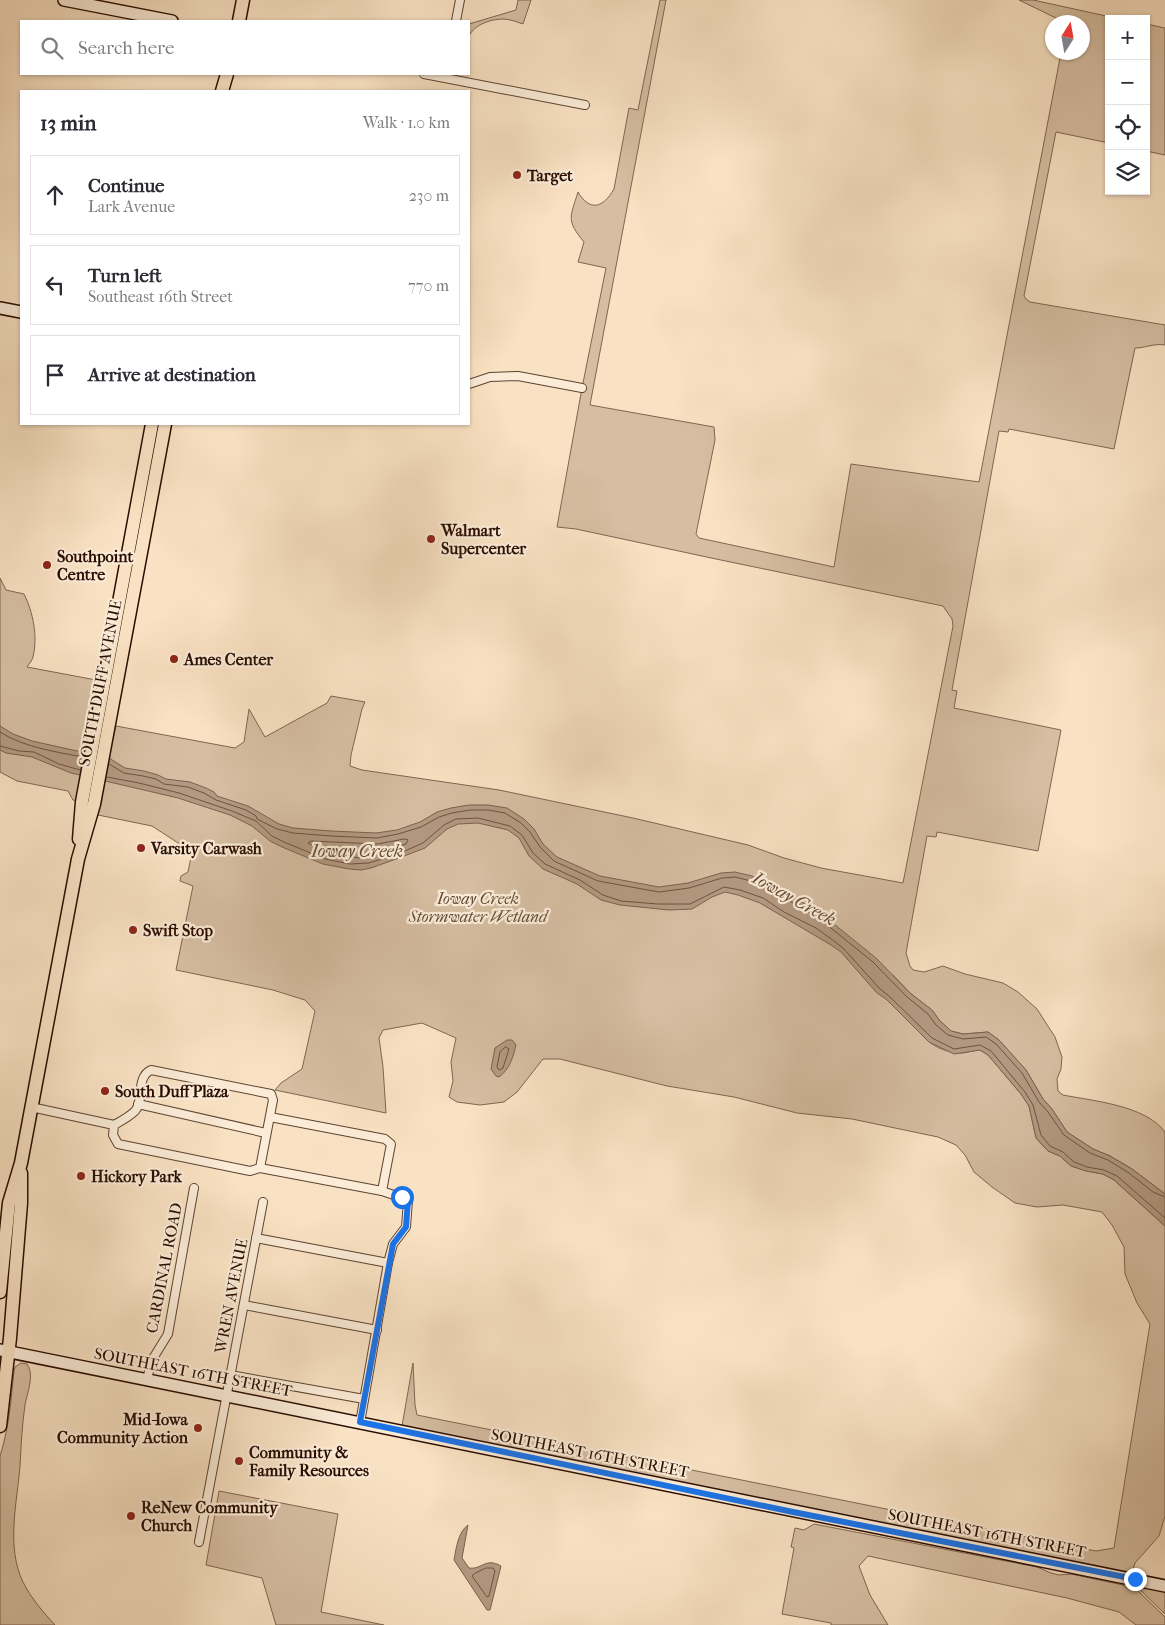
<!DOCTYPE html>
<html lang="en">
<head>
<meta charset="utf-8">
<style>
  :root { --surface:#fff; --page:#f2f2f3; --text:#2b2b33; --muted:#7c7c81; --line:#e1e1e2 }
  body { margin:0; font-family:"IM FELL French Canon",serif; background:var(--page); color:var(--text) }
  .controls { position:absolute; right:15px; top:15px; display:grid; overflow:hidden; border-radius:0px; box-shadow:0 1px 4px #0004 }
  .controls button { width:45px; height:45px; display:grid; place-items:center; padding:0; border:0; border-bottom:1px solid var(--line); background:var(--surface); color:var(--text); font:25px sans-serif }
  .compass { position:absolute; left:1045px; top:15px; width:45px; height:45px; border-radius:50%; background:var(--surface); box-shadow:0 1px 4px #0004; rotate:11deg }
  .stop { position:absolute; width:15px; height:15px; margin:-11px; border:4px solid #1a73e8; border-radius:50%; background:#fff }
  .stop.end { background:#1a73e8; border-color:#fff; box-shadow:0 1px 5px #0008 }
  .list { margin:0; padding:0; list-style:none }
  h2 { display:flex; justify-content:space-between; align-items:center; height:65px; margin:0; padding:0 20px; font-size:21px }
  h2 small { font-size:16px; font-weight:400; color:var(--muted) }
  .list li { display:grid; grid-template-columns:32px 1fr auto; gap:15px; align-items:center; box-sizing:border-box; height:80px; margin:0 10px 10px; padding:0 10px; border:1px solid var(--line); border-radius:0px }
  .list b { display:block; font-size:19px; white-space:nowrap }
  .list p { margin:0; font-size:16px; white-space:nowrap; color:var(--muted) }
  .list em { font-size:16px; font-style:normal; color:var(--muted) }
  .icon { flex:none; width:28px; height:28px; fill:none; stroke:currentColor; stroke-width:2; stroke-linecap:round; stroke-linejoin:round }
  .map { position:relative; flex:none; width:1165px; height:1625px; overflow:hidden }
  .search { position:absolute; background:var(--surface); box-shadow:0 1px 4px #0004; left:20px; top:20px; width:450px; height:55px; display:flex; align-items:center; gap:12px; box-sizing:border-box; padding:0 18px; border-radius:0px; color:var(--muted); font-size:19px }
  .panel { position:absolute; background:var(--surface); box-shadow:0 1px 4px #0004; left:20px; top:90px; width:450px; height:335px; border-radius:0px }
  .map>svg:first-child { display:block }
  .green { fill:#d6bea2; stroke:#806551 }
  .water { fill:#b39981; stroke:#7c614d }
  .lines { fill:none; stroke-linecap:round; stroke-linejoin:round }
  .shore { stroke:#6e5240; stroke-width:1 }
  .street-casing { stroke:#5e4231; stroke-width:10 }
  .secondary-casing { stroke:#2a0c00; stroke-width:14 }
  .primary-casing { stroke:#2a0c00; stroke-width:15 }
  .street { stroke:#fbecd8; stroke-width:8 }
  .secondary { stroke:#fbecd8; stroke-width:11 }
  .primary { stroke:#f9e2c3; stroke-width:12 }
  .route { stroke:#1a73e8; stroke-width:6 }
  .poi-dot { fill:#8f2418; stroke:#fbecd8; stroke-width:2 }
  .labels { text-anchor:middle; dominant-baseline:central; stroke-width:4.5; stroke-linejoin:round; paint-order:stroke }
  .poi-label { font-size:16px; font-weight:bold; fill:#2a0c00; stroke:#fbecd8; text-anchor:start }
  .street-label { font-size:16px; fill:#2a0c00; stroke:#fbecd8 }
  .park-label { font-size:16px; font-style:italic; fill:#664a39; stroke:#fbecd8 }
  .water-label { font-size:18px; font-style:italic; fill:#684b3a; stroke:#fbecd8 }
</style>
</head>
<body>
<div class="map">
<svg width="1165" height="1625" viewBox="0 0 1165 1625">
  <rect width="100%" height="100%" fill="#f9e2c3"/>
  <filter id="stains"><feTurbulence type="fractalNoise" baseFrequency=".004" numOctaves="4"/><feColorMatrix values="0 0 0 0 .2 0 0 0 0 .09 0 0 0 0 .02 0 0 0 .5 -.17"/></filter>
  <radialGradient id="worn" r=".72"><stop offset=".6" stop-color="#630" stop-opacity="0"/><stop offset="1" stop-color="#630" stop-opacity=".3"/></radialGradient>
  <g class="green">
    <path d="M518,0H531L523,24C517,22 510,19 503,19C490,19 474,25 469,36V24L516,10Z"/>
    <path d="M660,0H666L590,405L714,427L715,440L696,534L699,538L834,567L851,464L979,482L1061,53L1082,52V22H1064L1019,0H1033L1120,19H1109V143L1056,132L1024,296L1026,299L1030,302L1165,325V345C1154,343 1146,348 1135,348L1114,449L1009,429L1008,432L999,431L952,690L957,691L954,708L1061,730L1038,851L937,832L936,837L927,836L906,953L910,966L913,970L924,972L943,966L965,974L1003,983L1018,992L1037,1009L1055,1037L1062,1057L1061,1069L1057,1079L1058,1091L1063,1095C1093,1101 1145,1105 1165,1132V1194L1132,1169L1110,1156L1093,1149L1067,1132L1052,1109L1043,1099L1026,1070L999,1040L988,1032L963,1034L951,1031L940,1021L932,1010L910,993L893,975C907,1010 916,1051 961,1053C967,1053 974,1050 980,1050L988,1055L1021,1094L1029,1106L1036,1138L1048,1151L1060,1156L1071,1166L1086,1171L1103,1174L1114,1180L1165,1226V1516L1159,1536L1135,1563L1133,1570L1130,1574L402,1426L413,1363L415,1405L417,1415L1096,1551L1114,1548L1150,1324L1137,1303L1125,1274L1124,1247L1112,1225L1102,1212L1063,1205L1037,1207L1015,1203L992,1187L974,1172L965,1155L956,1145L938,1137L852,1119L797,1113L734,1097L667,1086L560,1059H543L517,1092L504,1102L480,1105L457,1102L449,1097L453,1081L451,1062L456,1038L422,1023L383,1030L379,1038L383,1067L386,1113L275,1090L281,1083L302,1069L315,1011L305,1000L273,990L176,970L193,886L180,881L181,876L188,872L192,852L152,826L98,815L100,805L73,800L68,791L17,781L0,772V578L6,590L24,594C33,612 38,636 33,657C32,661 29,664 27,667L96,680L86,736L112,740L116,726L235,748L244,742L249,709L265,737L327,703L331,696L365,702L362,709L351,755L350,766L362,770L499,790L633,818L748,845L784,858L821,868L903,883L953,626L952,619L943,606L716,559L576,529L557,527L582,388L606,268L578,262L584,242C566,220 570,218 578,192C590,212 603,208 614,189L629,108L638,110Z"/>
    <path d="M1146,24L1165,28V155L1146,151Z"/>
    <path d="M21,1363L27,1364C35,1375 27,1393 25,1405C22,1425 21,1446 20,1466C17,1503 6,1547 23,1582C31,1598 43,1612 55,1625H0V1456C9,1428 11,1400 14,1371L15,1367Z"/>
    <path d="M219,1491L338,1514L321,1612L384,1625H276L262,1578L206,1565Z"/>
    <path d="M814,1524L1037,1567L1051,1573L1059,1575L1071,1574L1123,1585L1129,1589L1137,1590L1165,1617V1625H1136L1119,1612L1067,1598L868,1556L859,1566L870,1595L888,1625H831V1623L782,1614L794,1548L791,1547L795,1528L804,1530Z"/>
    <path d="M1140,1586L1165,1592V1614L1138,1588Z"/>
  </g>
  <g class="water">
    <path d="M0,726L13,734L32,741L109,758L125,768L144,771L158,775L166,779L190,782L206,788L214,792L217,796L248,806L279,824L293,828L331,831L376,833L397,830L420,822L437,812L451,808L469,805H488L507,808L524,819L534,829L543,844L557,857L600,876L659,887L688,883L721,873L735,872L752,876L770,884L819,912L876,958L910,993L932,1010L940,1021L951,1031L963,1034L988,1032L999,1040L1026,1070L1043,1099L1052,1109L1067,1132L1093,1149L1110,1156L1132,1169L1165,1194V1226L1114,1180L1103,1174L1086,1171L1071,1166L1060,1156L1048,1151L1036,1138L1029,1106L1021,1094L988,1055L980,1050L954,1054L929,1042L887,1000L876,992L841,952L831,945L760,903L738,895L725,892L712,897L692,909L669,910L620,905L601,900L577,884L543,869L529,856L519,838L508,830L478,823L458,824L447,829L425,848L399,858L371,868L361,870L349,869L323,864L282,847L270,841L252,826L230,815L178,798L71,773L32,757L6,753L0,750Z"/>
    <path d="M507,1040H512L516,1045C513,1057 510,1069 499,1077L496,1076L491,1069L495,1048Z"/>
    <path d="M468,1525L462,1558L469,1568C482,1570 485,1557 501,1566L490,1610H487L454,1560C456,1549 458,1532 468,1525Z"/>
  </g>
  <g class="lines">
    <g class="shore">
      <path d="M0,732C23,747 56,752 83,757"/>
      <path d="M0,746L19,751L34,752L59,764L80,770"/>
      <path d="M109,764L124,773L143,776L156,779L164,784L188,787L204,793L216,800L246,810L256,816L257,819L277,829L293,833L331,836L377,838L398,834L421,827L439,817L452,813L470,810H488L505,813L521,823L530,832L540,847L554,861L598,881L659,892L689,888L722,878L735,877L751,881L768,889L816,916L873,962L906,996L928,1014L936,1025L948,1035L963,1039L986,1037L996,1044L1022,1073L1039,1102L1048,1112L1064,1135L1090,1153L1108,1160L1129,1173L1153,1192L1165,1197"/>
      <path d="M107,777L139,783L179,793L232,811L256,821L272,836L284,842L325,859L350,864L369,863L398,854L423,843L444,825L456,819L478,818L510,826L522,835L533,853L545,864L580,880L603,895L621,901L658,904H690L724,887L740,890L763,898L784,912L816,928L834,941L844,949L879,988L890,997L932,1038L954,1049L980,1045L991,1051L1025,1092L1033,1105L1041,1135L1050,1146L1063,1152L1074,1162L1087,1167L1104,1170L1117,1176L1165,1218"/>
      <path d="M405,839L408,840L406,844L359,858L327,853L308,843L311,841L377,844Z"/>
      <path d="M506,1047L509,1049L503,1068L499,1070L497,1067L500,1052Z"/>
      <path d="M486,1568H493L495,1571L489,1596L487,1597L472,1576L474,1574Z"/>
    </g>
    <g class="street-casing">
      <g id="street">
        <path d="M456,21L460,0"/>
        <path d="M424,74L585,105"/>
        <path d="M469,384L490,377L518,376L582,388"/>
        <path d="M138,1104L266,1133"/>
        <path d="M31,1107L114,1125"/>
        <path d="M270,1117L385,1139L391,1144L382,1191"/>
        <path d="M260,1168L273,1100L271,1094L151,1070C135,1078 145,1100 135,1111C129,1117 121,1121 114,1125L113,1135L118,1144L250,1171L260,1168L382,1191L408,1200L406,1227L393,1244L388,1263L360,1423"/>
        <path d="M256,1238L388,1263"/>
        <path d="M244,1305L377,1330"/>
        <path d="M230,1375L364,1399"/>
        <path d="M147,1379L152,1360L168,1334L194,1188"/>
        <path d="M199,1542L263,1202"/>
      </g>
    </g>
    <g class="secondary-casing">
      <g id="secondary">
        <path d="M64,0L172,21"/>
        <path d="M0,308L21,312"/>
        <path d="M0,1350L1165,1586"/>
      </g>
    </g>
    <g class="primary-casing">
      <g id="primary">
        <path d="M239,21L243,0"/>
        <path d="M222,91L227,74"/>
        <path d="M79,839L82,802L152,424"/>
        <path d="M0,1292L9,1203L21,1163L78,859L94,804L165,424"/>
        <path d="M0,1426L10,1338L21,1203V1173"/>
      </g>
    </g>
    <use href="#street" class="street"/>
    <use href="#secondary" class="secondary"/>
    <use href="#primary" class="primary"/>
  </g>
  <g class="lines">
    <path class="route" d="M402,1197L408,1200L406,1227L393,1244L360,1422L793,1512L1135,1579"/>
  </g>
  <g class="poi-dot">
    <circle cx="517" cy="175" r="5"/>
    <circle cx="431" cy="539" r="5"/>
    <circle cx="47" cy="565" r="5"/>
    <circle cx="174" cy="659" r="5"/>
    <circle cx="141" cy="848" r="5"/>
    <circle cx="133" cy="930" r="5"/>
    <circle cx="105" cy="1091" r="5"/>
    <circle cx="81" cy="1176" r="5"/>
    <circle cx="198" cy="1428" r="5"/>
    <circle cx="239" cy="1461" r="5"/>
    <circle cx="131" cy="1516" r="5"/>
  </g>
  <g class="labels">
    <g class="poi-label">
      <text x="527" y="175">Target</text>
      <text x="441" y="530">Walmart<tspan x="441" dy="18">Supercenter</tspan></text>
      <text x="57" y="556">Southpoint<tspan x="57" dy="18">Centre</tspan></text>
      <text x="184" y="659">Ames Center</text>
      <text x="151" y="848">Varsity Carwash</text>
      <text x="143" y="930">Swift Stop</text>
      <text x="115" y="1091">South Duff Plaza</text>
      <text x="91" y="1176">Hickory Park</text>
      <text x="188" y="1419" text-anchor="end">Mid-Iowa<tspan x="188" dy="18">Community Action</tspan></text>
      <text x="249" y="1452">Community &amp;<tspan x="249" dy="18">Family Resources</tspan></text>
      <text x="141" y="1507">ReNew Community<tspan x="141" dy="18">Church</tspan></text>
    </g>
    <g class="street-label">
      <text transform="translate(100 683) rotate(-79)">SOUTH DUFF AVENUE</text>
      <text transform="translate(164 1268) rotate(-79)">CARDINAL ROAD</text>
      <text transform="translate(231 1296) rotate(-79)">WREN AVENUE</text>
      <text transform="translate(193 1372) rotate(11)">SOUTHEAST 16TH STREET</text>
      <text transform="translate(590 1453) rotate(11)">SOUTHEAST 16TH STREET</text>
      <text transform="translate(987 1533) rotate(11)">SOUTHEAST 16TH STREET</text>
    </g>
    <g class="park-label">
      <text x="478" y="898">Ioway Creek<tspan x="478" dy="18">Stormwater Wetland</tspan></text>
    </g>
    <g class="water-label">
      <text x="357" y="851">Ioway Creek</text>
      <text transform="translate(794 899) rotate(29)">Ioway Creek</text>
    </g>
  </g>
  <rect width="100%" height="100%" filter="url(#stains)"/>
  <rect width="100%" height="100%" fill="url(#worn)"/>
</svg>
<div class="controls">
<button>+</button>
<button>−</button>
<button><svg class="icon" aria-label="locate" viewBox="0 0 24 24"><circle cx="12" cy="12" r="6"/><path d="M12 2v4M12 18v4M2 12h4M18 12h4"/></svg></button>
<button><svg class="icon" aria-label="layers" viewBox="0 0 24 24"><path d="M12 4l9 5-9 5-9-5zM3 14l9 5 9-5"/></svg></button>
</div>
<svg class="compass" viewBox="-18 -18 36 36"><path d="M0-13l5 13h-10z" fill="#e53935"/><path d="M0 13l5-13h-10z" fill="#7c7c81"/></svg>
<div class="stop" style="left:402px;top:1197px"></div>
<div class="stop end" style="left:1135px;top:1579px"></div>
<div class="search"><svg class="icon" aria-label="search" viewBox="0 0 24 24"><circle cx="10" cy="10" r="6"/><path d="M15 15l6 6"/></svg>Search here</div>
<section class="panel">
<h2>13 min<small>Walk · 1.0 km</small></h2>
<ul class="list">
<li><svg class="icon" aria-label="ahead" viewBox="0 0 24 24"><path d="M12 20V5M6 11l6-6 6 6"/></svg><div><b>Continue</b><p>Lark Avenue</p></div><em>230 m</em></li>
<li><svg class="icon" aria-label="left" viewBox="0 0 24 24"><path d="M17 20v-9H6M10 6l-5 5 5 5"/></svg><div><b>Turn left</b><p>Southeast 16th Street</p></div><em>770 m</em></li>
<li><svg class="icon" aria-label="arrive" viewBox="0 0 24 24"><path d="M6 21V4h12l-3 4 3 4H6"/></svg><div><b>Arrive at destination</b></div></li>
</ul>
</section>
</div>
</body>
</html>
